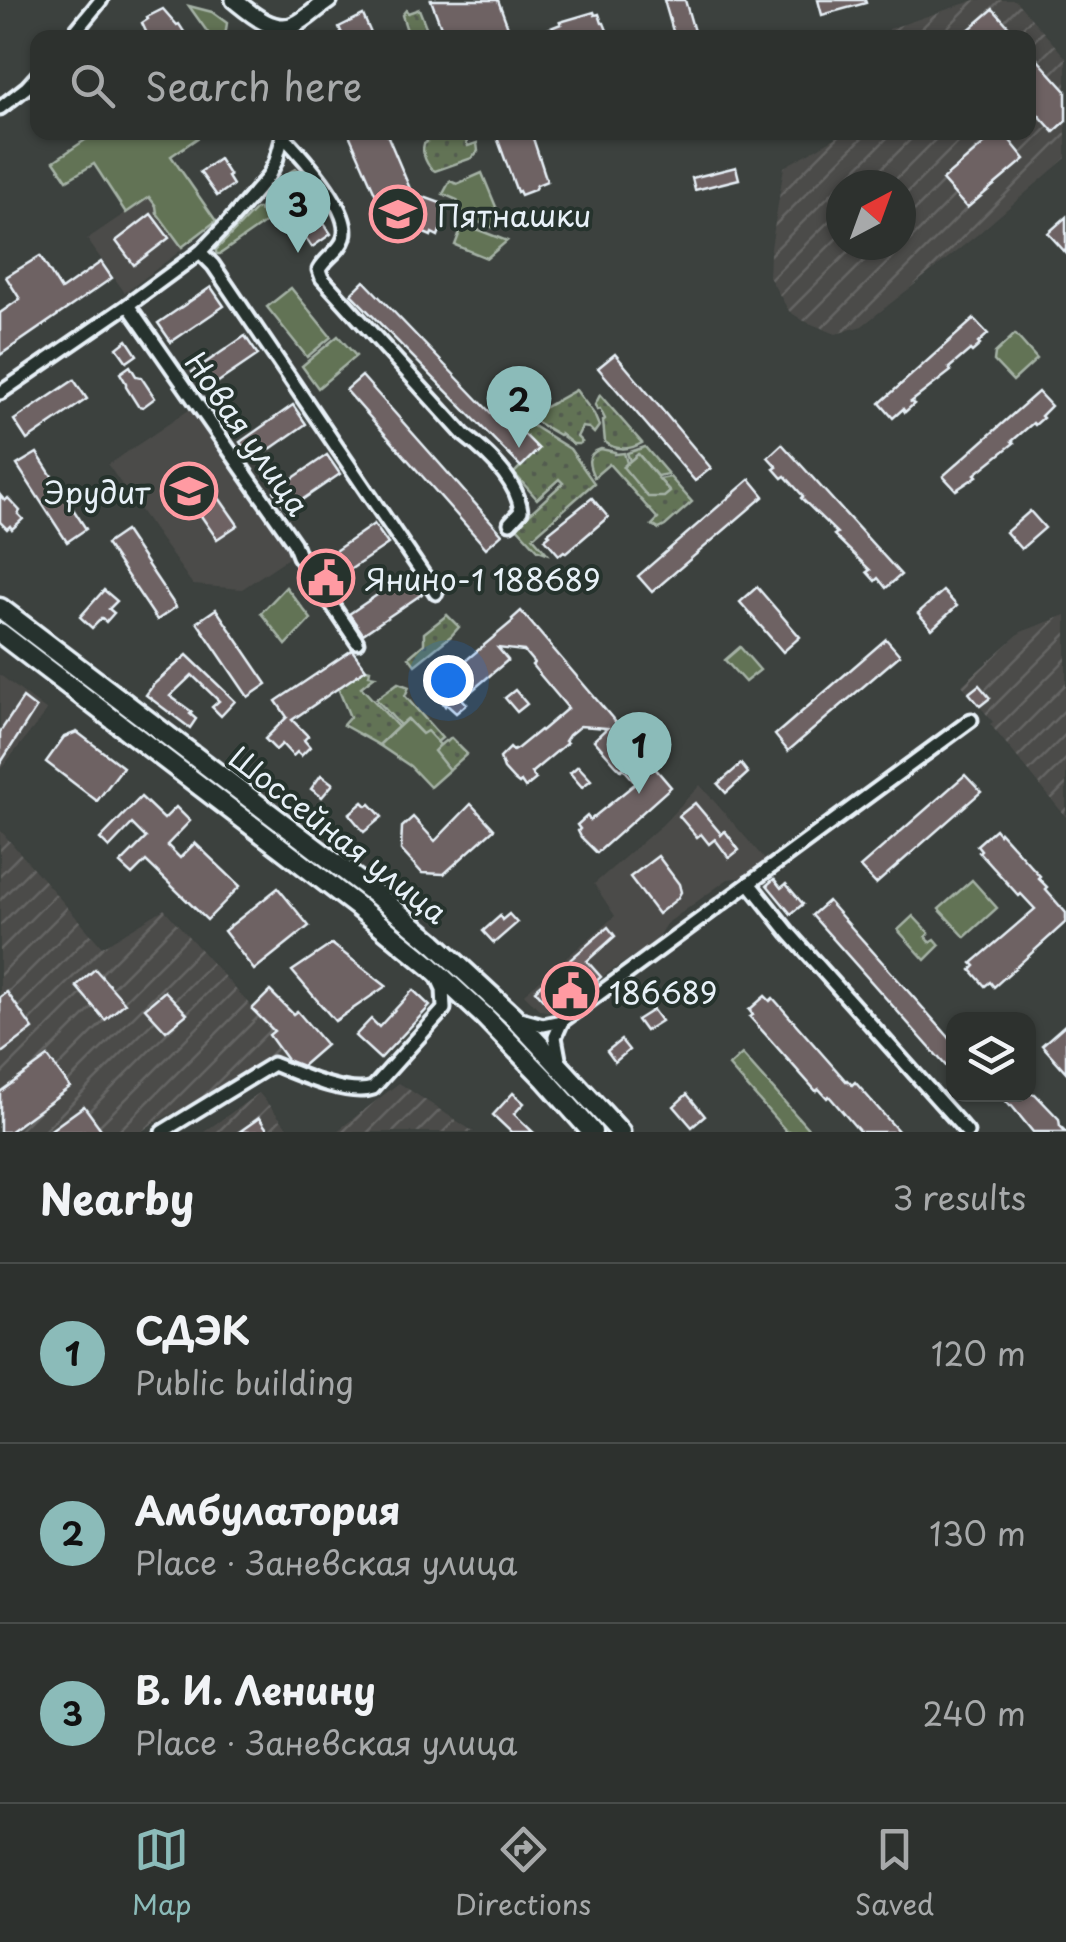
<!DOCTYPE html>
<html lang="en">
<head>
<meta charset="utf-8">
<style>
  :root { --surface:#2d312e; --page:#393d3a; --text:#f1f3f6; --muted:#a7a9aa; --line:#484c4a; --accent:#8bbbb9 }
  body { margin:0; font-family:"Playpen Sans",sans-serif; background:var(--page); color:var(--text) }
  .controls { position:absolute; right:30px; bottom:30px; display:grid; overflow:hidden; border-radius:20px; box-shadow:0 2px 8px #0004 }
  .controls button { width:90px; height:90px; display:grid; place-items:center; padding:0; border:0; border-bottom:2px solid var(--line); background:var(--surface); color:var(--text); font:50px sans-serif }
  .compass { position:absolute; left:826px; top:170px; width:90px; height:90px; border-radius:50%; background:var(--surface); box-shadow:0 2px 8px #0004; rotate:41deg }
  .you { position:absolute; left:448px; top:680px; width:35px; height:35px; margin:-25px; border:8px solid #fff; border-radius:50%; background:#1a73e8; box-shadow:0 0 0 15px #1a73e833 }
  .badge { display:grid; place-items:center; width:65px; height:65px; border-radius:50%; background:var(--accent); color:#111; font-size:32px; font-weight:700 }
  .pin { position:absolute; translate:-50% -82px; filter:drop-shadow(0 2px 5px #0008) }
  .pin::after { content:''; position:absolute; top:52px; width:35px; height:30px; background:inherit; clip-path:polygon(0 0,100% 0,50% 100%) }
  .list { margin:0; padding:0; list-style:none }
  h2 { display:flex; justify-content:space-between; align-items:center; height:130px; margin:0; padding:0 40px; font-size:42px }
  h2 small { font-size:32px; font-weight:400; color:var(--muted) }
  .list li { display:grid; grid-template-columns:65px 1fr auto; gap:30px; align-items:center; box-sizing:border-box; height:180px; padding:0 40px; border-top:2px solid var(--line) }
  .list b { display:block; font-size:38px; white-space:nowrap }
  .list p { margin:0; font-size:32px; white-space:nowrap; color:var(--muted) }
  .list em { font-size:32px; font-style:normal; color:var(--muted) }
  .icon { flex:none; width:55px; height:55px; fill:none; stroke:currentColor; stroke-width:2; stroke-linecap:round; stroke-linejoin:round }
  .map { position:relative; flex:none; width:1066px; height:1132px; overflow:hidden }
  .search { position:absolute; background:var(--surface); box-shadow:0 2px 8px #0004; left:30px; right:30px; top:30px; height:110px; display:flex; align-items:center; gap:25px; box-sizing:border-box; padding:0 35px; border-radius:20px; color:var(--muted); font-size:38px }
  .sheet { height:670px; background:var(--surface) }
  nav { display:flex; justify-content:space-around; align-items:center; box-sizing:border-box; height:140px; border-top:2px solid var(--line); background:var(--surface); font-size:28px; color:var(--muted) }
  nav a { display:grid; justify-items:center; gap:5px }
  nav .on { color:var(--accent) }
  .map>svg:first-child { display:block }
  .built { fill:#4b4b49 }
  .industrial { fill:url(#industrial-furrows); fill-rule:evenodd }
  .grass { fill:url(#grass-dots); stroke:#a5b2a6; stroke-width:2.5 }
  .forest { fill:url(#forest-firs); stroke:#a5b2a6; stroke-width:2.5 }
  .park { fill:#627355; stroke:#a5b2a6; stroke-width:2.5 }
  .building { fill:#6e6264; stroke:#e8f1f8; stroke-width:2.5 }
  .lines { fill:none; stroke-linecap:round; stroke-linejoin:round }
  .minor-casing { stroke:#e8f1f8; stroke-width:19 }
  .tertiary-casing { stroke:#e8f1f8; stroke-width:22 }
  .secondary-casing { stroke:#e8f1f8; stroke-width:25 }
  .minor { stroke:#26332d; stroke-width:11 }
  .tertiary { stroke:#26332d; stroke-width:15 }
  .secondary { stroke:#26332d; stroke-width:18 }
  .labels { text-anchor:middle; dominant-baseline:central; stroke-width:8; stroke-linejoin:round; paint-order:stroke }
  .poi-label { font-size:30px; fill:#e8f1f8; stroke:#26332d; text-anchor:start }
  .street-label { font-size:30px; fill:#e8f1f8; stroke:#26332d }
</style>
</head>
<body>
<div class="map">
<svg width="1066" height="1132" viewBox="0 0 1066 1132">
  <defs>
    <pattern id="industrial-furrows" width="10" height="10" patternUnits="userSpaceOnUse" patternTransform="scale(2.5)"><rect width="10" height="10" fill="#4b4b49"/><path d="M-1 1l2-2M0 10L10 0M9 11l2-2" fill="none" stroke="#656564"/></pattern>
    <pattern id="grass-dots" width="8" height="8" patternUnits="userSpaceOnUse" patternTransform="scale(2.5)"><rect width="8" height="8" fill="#627355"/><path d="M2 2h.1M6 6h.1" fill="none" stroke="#535b4f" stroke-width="1.8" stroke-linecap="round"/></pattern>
    <pattern id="forest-firs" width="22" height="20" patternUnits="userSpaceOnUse" patternTransform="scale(2.5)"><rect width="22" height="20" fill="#627355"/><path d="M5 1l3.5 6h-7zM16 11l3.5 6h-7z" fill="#535b4f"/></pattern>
  </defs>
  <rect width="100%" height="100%" fill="#3c413e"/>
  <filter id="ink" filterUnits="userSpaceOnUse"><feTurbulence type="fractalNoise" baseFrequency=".01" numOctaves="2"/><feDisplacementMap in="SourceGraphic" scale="20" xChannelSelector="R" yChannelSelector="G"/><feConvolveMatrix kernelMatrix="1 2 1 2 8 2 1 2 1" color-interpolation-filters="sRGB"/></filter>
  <g filter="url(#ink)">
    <g class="built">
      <path d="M149,197L156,206L157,213L184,248L125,293L87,239Z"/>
      <path d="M196,408L294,554L242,589L193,585L108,465L189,410Z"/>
      <path d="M0,675L47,711L0,770Z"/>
      <path d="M700,785L767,862L747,877L728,879L666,924L654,943L606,974L558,1009L552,1012L540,1010L524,994L615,916L594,884L663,824Z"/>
    </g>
    <g class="industrial">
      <path d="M975,0H1015L1066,58V158L977,235L862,326L836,334L802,320L789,311L769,277L770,254L784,167L844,133L1028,132V38L890,37L889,29ZM841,185H901V245H841Z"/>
      <path d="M1066,615V817L990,724L993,722L962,685L1021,632Z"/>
      <path d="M0,830L102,947L164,909L291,1051L152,1124L141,1132H0Z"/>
      <path d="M399,1083L474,1132H336Z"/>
      <path d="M259,1093L291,1132H204Z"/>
    </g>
    <g class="grass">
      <path d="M419,9L430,37H409L402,15L406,10L408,13Z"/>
      <path d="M424,132L463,133L468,146L477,143L478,151L472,158L435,171C427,167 421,153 424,144L427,142Z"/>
      <path d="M576,390L594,414L599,426L594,433L589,428L582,427L577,437L582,442L579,444H573L560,434L559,435L528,417Z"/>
      <path d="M600,395L642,443C630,450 616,451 605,442L603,421L605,419L600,409L597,410L595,405Z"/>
      <path d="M525,421L570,449L594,483L533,537L547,553L538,550L516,526L563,483L559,479L537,499L514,473L538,449L520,430L513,436L507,430Z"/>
      <path d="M645,447L668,474L657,476L639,455L630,461L627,453Z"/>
      <path d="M601,449L615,452V454L624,453L627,463L623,467L670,491L659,479L670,477L692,502L665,526L659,529L652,525L658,519L609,464L594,477C588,465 585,454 601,449Z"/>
      <path d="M447,615L459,627L451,636L415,665L409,657L424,644V633Z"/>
      <path d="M366,669L370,670L369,675L375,676L361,687L398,727L379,745L343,725L350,717L338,688Z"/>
      <path d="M398,683L409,687L405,696L442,738L437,742L427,732L423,735L408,719L400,725L376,699Z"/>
      <path d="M451,738L467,754L449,770L433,751L445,741L447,742Z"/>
    </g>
    <g class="forest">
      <path d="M295,169L301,171L310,182L309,186L303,187L297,181H292L273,201L267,199V195L288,173Z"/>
      <path d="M256,209H259L267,220L266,222L220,254H216V250Z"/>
    </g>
    <g class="park">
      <path d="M189,6L212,12L227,23L225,37H211Z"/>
      <path d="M97,132L205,133L171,156L216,221L182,247L157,213L156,206L149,197L126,213L94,164L67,180L54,161Z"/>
      <path d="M482,173L501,219L497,229L464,217L457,200L443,194L450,181L457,184Z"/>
      <path d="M463,224L507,241L487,258L455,245Z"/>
      <path d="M291,288L331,337L307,357L267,307Z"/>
      <path d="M1015,334L1037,359L1013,381L994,361L995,353Z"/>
      <path d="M338,336L356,356L318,388L302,366Z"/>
      <path d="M638,454L670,492L664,497H648L623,467Z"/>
      <path d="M286,587L311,619L286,645L261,613Z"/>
      <path d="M740,647L760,670L745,682L725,660Z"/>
      <path d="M407,719L422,734L427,731L440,745L434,751L449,770L430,787L410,766L379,745Z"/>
      <path d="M972,880L997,908L965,937L939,909Z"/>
      <path d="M913,916L929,933L926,937L930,942L935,939L940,945L925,960L898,930Z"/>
      <path d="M742,1054L811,1132H787L729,1066Z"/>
    </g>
    <g class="building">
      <path d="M431,0H498L512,38H445Z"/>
      <path d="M664,0H685L695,35L675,38Z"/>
      <path d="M818,0H865L866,3L822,15Z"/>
      <path d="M163,9L177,25L179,24L188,38H149L142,23L148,19L147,17Z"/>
      <path d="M993,9L1019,38H971L966,32Z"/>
      <path d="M594,12L595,15L599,14L602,23H604L610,38H552L548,29L561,24L560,22Z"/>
      <path d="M363,15L373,38H344L339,27Z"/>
      <path d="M1028,49L1066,91V121L1054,132L1028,103Z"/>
      <path d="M348,132H386L419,210L424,197L443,204L442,206L448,209L438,236L432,233L431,236L392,219L386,204L384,205L381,199L378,200Z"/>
      <path d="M495,132H531L547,181L537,185L534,190L521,195L519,191L517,192Z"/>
      <path d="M998,132H1003L1025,159L967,208L942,180Z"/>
      <path d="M219,159L230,176L228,177L233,185L217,196L200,172Z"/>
      <path d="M736,167L739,179L695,190L692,178Z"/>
      <path d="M302,192L331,234L312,247L294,221L291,223L283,205Z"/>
      <path d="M151,214L169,238L134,265L116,241Z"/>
      <path d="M1066,217V253L1048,233Z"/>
      <path d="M40,256L61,290L101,262L112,278L0,355V313L20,299L6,277Z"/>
      <path d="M364,281L513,436L519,429L539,449L521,467L351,294Z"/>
      <path d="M211,287L224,306L171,342L158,323Z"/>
      <path d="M974,319L988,334L978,343L980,345L972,352L970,350L949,368L951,371L911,402L914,404L905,412L903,409L893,418L880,403Z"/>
      <path d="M245,336L258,355L205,391L192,372Z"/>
      <path d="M127,340L137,355L127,362L117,348Z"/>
      <path d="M615,354L711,468L695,481L598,368Z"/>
      <path d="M130,366L136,376L141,377L155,398L143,407L138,406L126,387V383L120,373Z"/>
      <path d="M362,376L502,534L486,548L346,390Z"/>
      <path d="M74,380L87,399L27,440L14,420Z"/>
      <path d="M1038,392L1051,406L1041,416L1043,418L1035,425L1033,423L1012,441L1014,443L975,474L977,476L956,490L943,476Z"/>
      <path d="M293,405L306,424L253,461L240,442Z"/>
      <path d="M782,444L901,575L886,588L878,578L875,581L867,572L870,570L834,535L837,533L801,498L803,496L785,476L782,478L774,469L777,467L768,457Z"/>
      <path d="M37,453L86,529L67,542L17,465Z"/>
      <path d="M327,455L340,474L287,510L274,491Z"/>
      <path d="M750,479L764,496L652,592L638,576Z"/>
      <path d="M208,482L238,525L217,539L188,497Z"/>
      <path d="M0,495L5,501L8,498L20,511L18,514L23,519L12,529L10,526L7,529L0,522Z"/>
      <path d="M592,498L608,517L566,553L564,551L559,555L545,539L550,535L548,533Z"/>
      <path d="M1030,511L1045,528L1021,549L1006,532Z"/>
      <path d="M374,524L388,544L329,584L316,564Z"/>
      <path d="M125,531L176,607L157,620L106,544Z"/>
      <path d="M408,574L422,594L363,634L349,614Z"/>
      <path d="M757,587L800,637L783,652L740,602Z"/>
      <path d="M104,590L117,601L109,609L114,613L106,622L102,618L92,628L80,617Z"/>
      <path d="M943,591L957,606L932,629L918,613Z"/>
      <path d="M216,609L267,684L248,697L197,622Z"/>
      <path d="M521,611L671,787L597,853L581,837L578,831L580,829L577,825L587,816L590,820L636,783L623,768L621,770L616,765L594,740L607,728L580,726L569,735L565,741L567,743L531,773L536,779L525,788L521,782L519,784L514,780L504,769L500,758L510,748L513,751L518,748L540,730L541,731L568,708L536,670L532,665L534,663L524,651L498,648L508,660L462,699L467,704L456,713L446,704L445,706L433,688L513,621L512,619Z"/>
      <path d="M886,639L900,655L788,751L775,735Z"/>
      <path d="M352,650L366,669L292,720L308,736L304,740L310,747L301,756L297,752L293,756L282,744L276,750L265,739L287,717L276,701Z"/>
      <path d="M187,655L235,701L221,716L212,707L219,701L192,675L170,696L192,712L190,714L196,719L190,728L146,695L154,684Z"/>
      <path d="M979,685L990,698L980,706L969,693Z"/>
      <path d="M515,690L527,704L517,712L505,698Z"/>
      <path d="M23,698L36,708L0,764V732Z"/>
      <path d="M77,732L123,767L97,801L46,762L64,737Z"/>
      <path d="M741,764L748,773L726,793L718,784Z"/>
      <path d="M578,766L591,780L582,787L570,773Z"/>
      <path d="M321,775L333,784L322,797L311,789Z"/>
      <path d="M965,775L981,792L876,884L860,867Z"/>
      <path d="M141,797L164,819L176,807L190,821L167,845L180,858L195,843L240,886L207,920L146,861L132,875L120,864L146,838L132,824L109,848L100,839Z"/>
      <path d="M363,802L367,806L370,804L382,817L364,832L349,814Z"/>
      <path d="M695,803L721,834L720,836L725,831L739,850L729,858L715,839L709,844L701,834L697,837L679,816Z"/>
      <path d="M471,804L494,829L444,874L422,873L401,850L402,827L413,817L435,841Z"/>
      <path d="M995,829L999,834L1000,832L1040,876L1038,878L1047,887L1045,889L1066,913V922L994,987L990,982L985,986L971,970L975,966L972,963L1035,909L1021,894L1019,896L979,852L981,850L977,845Z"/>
      <path d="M658,856L679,884L681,892L677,899L658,914L630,877Z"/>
      <path d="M774,879L781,888L786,884L803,904L791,914L767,885Z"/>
      <path d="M278,888L309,926L254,970L224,931Z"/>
      <path d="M828,901L954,1043V1075L812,915Z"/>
      <path d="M509,914L517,923L494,943L483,931L500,916L502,920Z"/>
      <path d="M608,927L615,936L587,961L601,977L593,984L591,981L561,1006H549L535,990Z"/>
      <path d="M332,944L386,986L335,1021L292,971Z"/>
      <path d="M95,969L125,1003L105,1020L76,986Z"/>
      <path d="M413,990L430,1006L380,1059L355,1036L371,1019L379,1027Z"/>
      <path d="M165,991L187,1014L166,1031L145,1008Z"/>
      <path d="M270,991L293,1014L297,1011L326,1045L302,1066L287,1060L269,1035L274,1031L252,1009Z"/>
      <path d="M7,992L33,1029L0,1054V997Z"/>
      <path d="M765,996L770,1001L773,998L846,1081L847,1080L852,1085L855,1082L899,1132H860L829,1096L827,1098L819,1089L816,1091L750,1017L753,1015L749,1010Z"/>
      <path d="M653,1010L661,1021L645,1031L637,1020Z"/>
      <path d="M1066,1024V1072L1042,1045Z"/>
      <path d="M621,1040L629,1050L615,1062L607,1051Z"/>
      <path d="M48,1057L70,1087L9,1132H0V1092Z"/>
      <path d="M513,1093L524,1103L514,1114L533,1132H511L493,1115Z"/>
      <path d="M687,1094L705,1116L692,1127L674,1106Z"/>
      <path d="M1000,1094H1035L1059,1119L1060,1126L1066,1132H1033L1011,1105L1010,1106Z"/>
      <path d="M84,1106L103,1132H48Z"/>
      <path d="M259,1118L269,1132H239Z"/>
    </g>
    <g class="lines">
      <g class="minor-casing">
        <g id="minor">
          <path d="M70,38L101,0"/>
          <path d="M0,108L27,87L38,75"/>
          <path d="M283,136C301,155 353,211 344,238C340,251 325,258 319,270L322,278L464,435C489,454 517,480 521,511L510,523"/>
          <path d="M200,252L213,265L436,593"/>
          <path d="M128,305L294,543L299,556L357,642"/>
          <path d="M0,393L128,305L200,252L228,223L268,177L276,161L284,132"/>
          <path d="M749,883L789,933L967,1132"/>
          <path d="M521,1019L543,1025L562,1021L971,720"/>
          <path d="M560,1064L555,1037L562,1021"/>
          <path d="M162,1132L273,1064C298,1074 348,1097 373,1088L444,1009L443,989L437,976"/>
        </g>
      </g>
      <g class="tertiary-casing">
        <path id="tertiary" d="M234,0C249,12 273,34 294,25C306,20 317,8 329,0"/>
      </g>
      <g class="secondary-casing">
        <g id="secondary">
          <path d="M0,608L378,896L434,943L513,1016L620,1132"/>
          <path d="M0,633L357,906L431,967L484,1016L545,1079L592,1132"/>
        </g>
      </g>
      <use href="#minor" class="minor"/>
      <use href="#tertiary" class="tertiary"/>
      <use href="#secondary" class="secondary"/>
    </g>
  </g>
  <defs>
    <g id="school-ring" transform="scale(2.875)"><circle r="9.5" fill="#26332d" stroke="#ff9aa2" stroke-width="1.5"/><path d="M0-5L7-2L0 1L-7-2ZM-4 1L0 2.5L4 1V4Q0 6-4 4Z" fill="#ff9aa2"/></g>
    <g id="civic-ring" transform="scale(2.875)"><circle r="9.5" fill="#26332d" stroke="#ff9aa2" stroke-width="1.5"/><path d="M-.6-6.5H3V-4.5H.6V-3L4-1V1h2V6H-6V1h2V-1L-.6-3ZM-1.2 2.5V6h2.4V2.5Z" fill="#ff9aa2"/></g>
  </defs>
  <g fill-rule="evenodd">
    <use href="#school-ring" x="398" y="214"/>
    <use href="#school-ring" x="189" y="491"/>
    <use href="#civic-ring" x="326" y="578"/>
    <use href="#civic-ring" x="570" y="991"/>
  </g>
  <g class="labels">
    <g class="poi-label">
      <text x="437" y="214">Пятнашки</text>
      <text x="150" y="491" text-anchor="end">Эрудит</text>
      <text x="365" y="578">Янино-1 188689</text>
      <text x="609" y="991">186689</text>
    </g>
    <g class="street-label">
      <text transform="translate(248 433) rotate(55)">Новая улица</text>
      <text transform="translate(339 834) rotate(38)">Шоссейная улица</text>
    </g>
  </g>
</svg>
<div class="controls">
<button><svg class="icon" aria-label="layers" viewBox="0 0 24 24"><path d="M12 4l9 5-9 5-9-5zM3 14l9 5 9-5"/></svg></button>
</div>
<svg class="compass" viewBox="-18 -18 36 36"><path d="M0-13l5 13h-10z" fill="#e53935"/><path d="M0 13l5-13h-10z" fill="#a7a9aa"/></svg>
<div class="you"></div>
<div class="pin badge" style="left:639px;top:794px">1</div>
<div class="pin badge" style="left:519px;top:448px">2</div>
<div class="pin badge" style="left:298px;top:253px">3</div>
<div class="search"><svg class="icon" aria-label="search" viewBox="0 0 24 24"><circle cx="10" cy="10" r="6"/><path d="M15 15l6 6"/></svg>Search here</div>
</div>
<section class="sheet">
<h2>Nearby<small>3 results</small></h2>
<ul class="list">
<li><span class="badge">1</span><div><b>СДЭК</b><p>Public building</p></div><em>120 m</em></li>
<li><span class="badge">2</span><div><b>Амбулатория</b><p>Place · Заневская улица</p></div><em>130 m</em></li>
<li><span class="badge">3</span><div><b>В. И. Ленину</b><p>Place · Заневская улица</p></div><em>240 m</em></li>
</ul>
</section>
<nav>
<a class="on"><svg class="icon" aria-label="map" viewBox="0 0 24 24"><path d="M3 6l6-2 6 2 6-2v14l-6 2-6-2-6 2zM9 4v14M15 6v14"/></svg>Map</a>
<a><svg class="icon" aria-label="directions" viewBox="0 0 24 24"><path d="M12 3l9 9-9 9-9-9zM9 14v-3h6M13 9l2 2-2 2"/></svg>Directions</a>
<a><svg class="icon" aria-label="saved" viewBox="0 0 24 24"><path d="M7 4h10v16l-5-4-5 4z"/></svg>Saved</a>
</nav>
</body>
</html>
